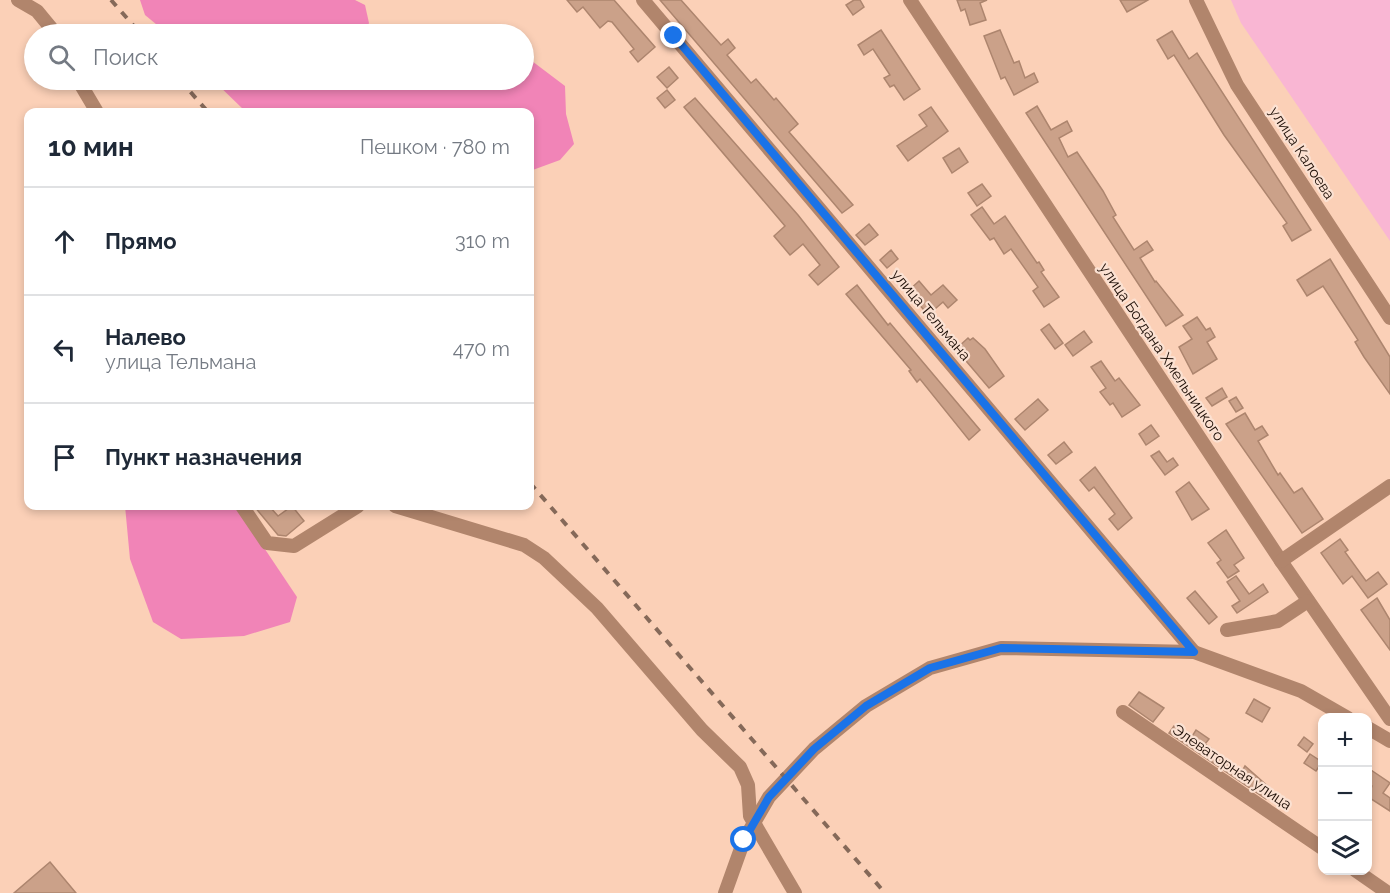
<!DOCTYPE html>
<html lang="ru">
<head>
<meta charset="utf-8">
<style>
  :root { --surface:#fff; --page:#f2f2f3; --text:#1f2937; --muted:#747a83; --line:#e0e1e3 }
  body { margin:0; font-family:Raleway,sans-serif; background:var(--page); color:var(--text) }
  .controls { position:absolute; right:18px; bottom:18px; display:grid; overflow:hidden; border-radius:12px; box-shadow:0 3px 9px #0003 }
  .controls button { width:54px; height:54px; display:grid; place-items:center; padding:0; border:0; border-bottom:2px solid var(--line); background:var(--surface); color:var(--text); font:30px sans-serif }
  .stop { position:absolute; width:18px; height:18px; margin:-14px; border:4px solid #1a73e8; border-radius:50%; background:#fff }
  .stop.end { background:#1a73e8; border-color:#fff; box-shadow:0 2px 6px #0008 }
  .list { margin:0; padding:0; list-style:none }
  h2 { display:flex; justify-content:space-between; align-items:center; height:78px; margin:0; padding:0 24px; font-size:26px }
  h2 small { font-size:20px; font-weight:400; color:var(--muted) }
  .list li { display:grid; grid-template-columns:39px 1fr auto; gap:18px; align-items:center; box-sizing:border-box; height:108px; padding:0 24px; border-top:2px solid var(--line) }
  .list b { display:block; font-size:22px; white-space:nowrap }
  .list p { margin:0; font-size:20px; white-space:nowrap; color:var(--muted) }
  .list em { font-size:20px; font-style:normal; color:var(--muted) }
  .icon { flex:none; width:33px; height:33px; fill:none; stroke:currentColor; stroke-width:2; stroke-linecap:round; stroke-linejoin:round }
  .map { position:relative; flex:none; width:1390px; height:893px; overflow:hidden }
  .search { position:absolute; background:var(--surface); box-shadow:0 3px 9px #0003; left:24px; top:24px; width:510px; height:66px; display:flex; align-items:center; gap:15px; box-sizing:border-box; padding:0 21px; border-radius:33px; color:var(--muted); font-size:22px }
  .panel { position:absolute; background:var(--surface); box-shadow:0 3px 9px #0003; left:24px; top:108px; width:510px; height:402px; border-radius:12px }
  .map>svg:first-child { display:block }
  .green { fill:#f9b6d3 }
  .forest { fill:#f184b7 }
  .building { fill:#cba189; stroke:#ad856e; stroke-width:1.5 }
  .lines { fill:none; stroke-linecap:round; stroke-linejoin:round }
  .minor { stroke:#b1856c; stroke-width:14 }
  .rail { stroke:#856959; stroke-width:4; stroke-dasharray:8 8; stroke-linecap:butt }
  .route { stroke:#1a73e8; stroke-width:8 }
  .labels { text-anchor:middle; dominant-baseline:central; stroke-width:4.5; stroke-linejoin:round; paint-order:stroke }
  .street-label { font-size:15px; fill:#1d0e06; stroke:#fbe1d2 }
</style>
</head>
<body>
<div class="map">
<svg width="1390" height="893" viewBox="0 0 1390 893">
  <rect width="100%" height="100%" fill="#fbd0b7"/>
  <path class="green" d="M1231,0H1390V241L1241,23Z"/>
  <g class="forest">
    <path d="M140,0H355L365,5L369,23L364,34H168L145,15Z"/>
    <path d="M524,55L565,86L566,114L574,144L560,160L530,171V112H246L213,80H352L357,84L363,80H524Z"/>
    <path d="M125,506H236L297,597L290,622L244,636L181,639L153,622L130,559Z"/>
  </g>
  <g class="building">
    <path d="M567,0H614L655,47L638,62L630,52L634,49L612,22L608,21L600,28L583,7L577,12Z"/>
    <path d="M660,0H681L721,45L728,39L735,48L727,55L751,83L756,79L774,100L776,98L798,124L789,132L853,205L842,213Z"/>
    <path d="M854,0H860L864,7L853,15L846,5Z"/>
    <path d="M957,0H987L980,3L986,20L970,25L965,9L961,11Z"/>
    <path d="M1120,0H1148L1127,12Z"/>
    <path d="M881,30L920,89L904,100L894,85L890,87L884,78L890,75L873,49L864,55L858,45Z"/>
    <path d="M1000,30L1014,63L1019,61L1025,78L1034,73L1038,82L1014,95L1005,77L1001,79L984,36Z"/>
    <path d="M1172,31L1189,59L1197,53L1311,230L1292,241L1283,226L1287,223L1224,135L1174,55L1168,59L1157,40Z"/>
    <path d="M669,67L678,78L667,88L657,77Z"/>
    <path d="M667,90L675,100L665,108L657,98Z"/>
    <path d="M695,98L798,215L839,267L818,285L809,275L820,265L803,244L790,255L774,236L785,226L684,107Z"/>
    <path d="M1037,106L1051,130L1067,121L1072,131L1059,138L1068,157L1077,152L1103,191L1116,215L1113,217L1134,250L1147,241L1153,250L1140,258L1155,282L1156,281L1183,315L1166,326L1026,113Z"/>
    <path d="M931,107L948,131L908,161L897,146L927,126L919,115Z"/>
    <path d="M959,148L968,162L952,173L943,158Z"/>
    <path d="M982,184L991,196L977,206L968,193Z"/>
    <path d="M982,207L994,224L1005,216L1037,263L1039,262L1044,270L1041,272L1059,297L1044,307L1033,291L1038,287L1011,249L1004,254L994,238L990,240L971,215Z"/>
    <path d="M869,224L878,235L865,245L856,235Z"/>
    <path d="M891,250L898,259L887,268L880,260Z"/>
    <path d="M1330,259L1390,357V394L1364,357L1355,342L1358,340L1323,286L1307,296L1297,280Z"/>
    <path d="M919,281L931,295L943,285L957,300L948,308L943,302L928,315L908,291Z"/>
    <path d="M857,285L888,325L890,323L980,430L969,440L920,379L917,382L909,371L911,370L846,294Z"/>
    <path d="M1197,317L1206,330L1210,328L1215,337L1207,342L1217,359L1193,374L1179,347L1192,339L1183,326Z"/>
    <path d="M1049,324L1063,343L1055,349L1041,330Z"/>
    <path d="M1084,331L1092,342L1073,356L1065,345Z"/>
    <path d="M968,338L970,340L973,338L985,349L1004,376L989,388L956,349Z"/>
    <path d="M1101,361L1115,381L1119,378L1140,405L1122,417L1113,403L1110,405L1100,392L1106,388L1091,367Z"/>
    <path d="M1222,388L1227,397L1212,406L1206,398Z"/>
    <path d="M1236,397L1243,408L1236,412L1229,401Z"/>
    <path d="M1038,399L1048,410L1025,430L1015,419Z"/>
    <path d="M1245,413L1255,430L1262,426L1268,435L1258,441L1278,475L1280,473L1294,493L1302,488L1323,519L1302,533L1226,424Z"/>
    <path d="M1151,425L1159,436L1146,445L1139,434Z"/>
    <path d="M1064,442L1072,452L1056,464L1048,455Z"/>
    <path d="M1159,451L1167,462L1173,458L1178,465L1165,475L1151,456Z"/>
    <path d="M1095,467L1132,518L1118,530L1109,519L1115,514L1094,487L1089,491L1080,480Z"/>
    <path d="M1189,482L1209,509L1192,520L1176,492Z"/>
    <path d="M254,506H269L278,516L292,506L304,521L286,536L278,535Z"/>
    <path d="M1226,530L1244,558L1234,565L1239,571L1228,578L1217,563L1221,560L1208,543Z"/>
    <path d="M1340,539L1348,550L1345,552L1366,581L1378,572L1387,584L1368,598L1352,576L1343,584L1321,553Z"/>
    <path d="M1236,576L1249,594L1263,584L1268,592L1237,613L1232,606L1240,601L1227,582Z"/>
    <path d="M1195,591L1217,617L1209,624L1187,598Z"/>
    <path d="M1377,598L1390,620V650L1361,610Z"/>
    <path d="M1139,692L1164,708L1153,722L1129,705Z"/>
    <path d="M1254,699L1270,708L1262,722L1246,713Z"/>
    <path d="M1174,726L1191,738L1196,730L1209,739L1205,744L1218,753L1216,756L1241,773L1245,766L1272,790L1266,799L1169,733Z"/>
    <path d="M1304,737L1313,744L1307,752L1298,745Z"/>
    <path d="M1310,754L1322,762L1316,771L1304,763Z"/>
    <path d="M1368,768L1390,783L1383,793L1390,798V811L1368,797L1372,786L1368,783Z"/>
    <path d="M50,862L76,893H14Z"/>
  </g>
  <g class="lines">
    <g class="minor">
      <path d="M18,0L37,11L56,34"/>
      <path d="M643,0L1194,652"/>
      <path d="M910,0L1281,561L1390,719"/>
      <path d="M1196,0L1237,85L1390,318"/>
      <path d="M78,80L97,112"/>
      <path d="M242,506L267,543L294,546L358,506"/>
      <path d="M395,506L524,545L544,558L597,608L702,730L740,767L748,785L750,816L795,893"/>
      <path d="M1281,561L1390,486"/>
      <path d="M1227,630L1278,621L1308,601"/>
      <path d="M1123,712L1322,848"/>
      <path d="M1368,728L1390,741"/>
      <path d="M1355,870L1388,893"/>
      <path d="M725,893L744,840L769,797L814,749L866,706L930,668L1001,648L1194,652L1301,691L1348,718"/>
    </g>
    <g class="rail">
      <path d="M111,0L141,34"/>
      <path d="M180,80L208,112"/>
      <path d="M530,483L885,893"/>
    </g>
  </g>
  <g class="lines">
    <path class="route" d="M674,36L1194,652L1001,648L930,668L866,706L814,749L769,797L744,840"/>
  </g>
  <g class="labels">
    <g class="street-label">
      <text transform="translate(1302 153) rotate(57)">улица Калоева</text>
      <text transform="translate(931 315) rotate(50)">улица Тельмана</text>
      <text transform="translate(1162 352) rotate(56)">улица Богдана Хмельницкого</text>
      <text transform="translate(1232 767) rotate(34)">Элеваторная улица</text>
    </g>
  </g>
</svg>
<div class="controls">
<button>+</button>
<button>−</button>
<button><svg class="icon" aria-label="layers" viewBox="0 0 24 24"><path d="M12 4l9 5-9 5-9-5zM3 14l9 5 9-5"/></svg></button>
</div>
<div class="stop" style="left:744px;top:840px"></div>
<div class="stop end" style="left:674px;top:36px"></div>
<div class="search"><svg class="icon" aria-label="search" viewBox="0 0 24 24"><circle cx="10" cy="10" r="6"/><path d="M15 15l6 6"/></svg>Поиск</div>
<section class="panel">
<h2>10 мин<small>Пешком · 780 m</small></h2>
<ul class="list">
<li><svg class="icon" aria-label="ahead" viewBox="0 0 24 24"><path d="M12 20V5M6 11l6-6 6 6"/></svg><div><b>Прямо</b></div><em>310 m</em></li>
<li><svg class="icon" aria-label="left" viewBox="0 0 24 24"><path d="M17 20v-9H6M10 6l-5 5 5 5"/></svg><div><b>Налево</b><p>улица Тельмана</p></div><em>470 m</em></li>
<li><svg class="icon" aria-label="arrive" viewBox="0 0 24 24"><path d="M6 21V4h12l-3 4 3 4H6"/></svg><div><b>Пункт назначения</b></div></li>
</ul>
</section>
</div>
</body>
</html>
